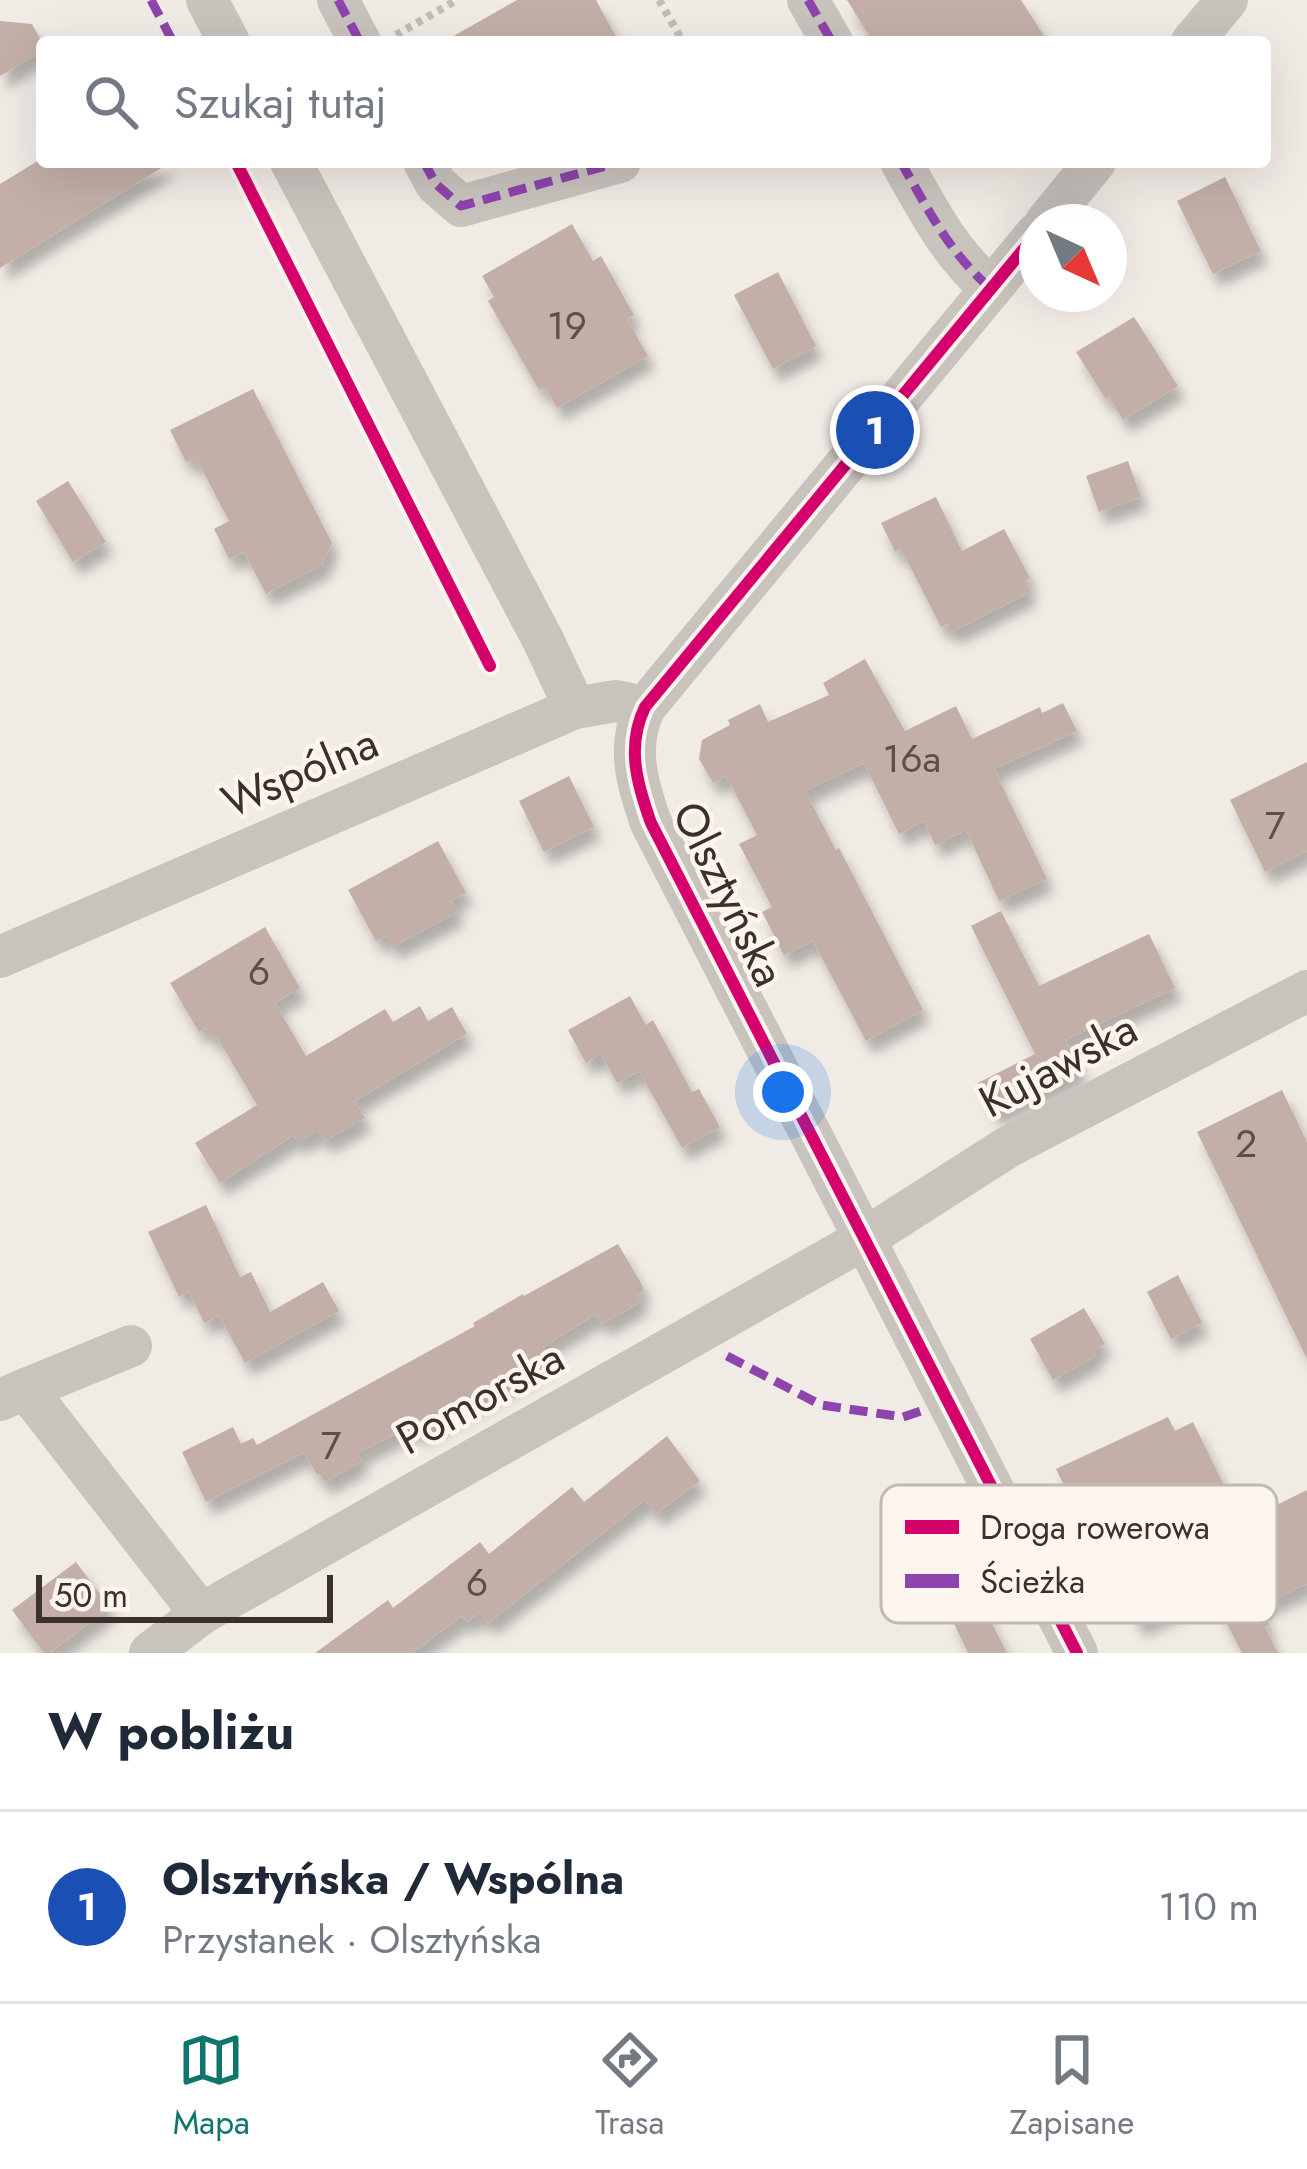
<!DOCTYPE html>
<html lang="pl">
<head>
<meta charset="utf-8">
<style>
  :root { --surface:#fff; --page:#f2f2f3; --text:#1f2937; --muted:#747a83; --line:#e0e1e3; --accent:#0f766e }
  body { margin:0; font-family:Jost,sans-serif; background:var(--page); color:var(--text) }
  .compass { position:absolute; left:1019px; top:204px; width:108px; height:108px; border-radius:50%; background:var(--surface); box-shadow:0 12px 48px #0002; rotate:136deg }
  .scale { position:absolute; left:36px; bottom:30px; width:297px; box-sizing:border-box; padding-left:12px; border:6px solid #3b302b; border-top:0; font-size:33px; line-height:42px; white-space:nowrap; color:#3b302b; -webkit-text-stroke:9px #fbf5ee; paint-order:stroke }
  .you { position:absolute; left:783px; top:1092px; width:42px; height:42px; margin:-30px; border:9px solid #fff; border-radius:50%; background:#1a73e8; box-shadow:0 0 0 18px #1a73e833 }
  .badge { display:grid; place-items:center; width:78px; height:78px; border-radius:50%; background:var(--accent); color:#fff; font-size:39px; font-weight:700 }
  .pin { position:absolute; translate:-50% -50%; border:6px solid #fff; box-shadow:0 3px 12px #0006 }
  .list { margin:0; padding:0; list-style:none }
  h2 { display:flex; justify-content:space-between; align-items:center; height:156px; margin:0; padding:0 48px; font-size:51px }
  h2 small { font-size:39px; font-weight:400; color:var(--muted) }
  .list li { display:grid; grid-template-columns:78px 1fr auto; gap:36px; align-items:center; box-sizing:border-box; height:192px; padding:0 48px; border-top:3px solid var(--line) }
  .list b { display:block; font-size:45px; white-space:nowrap }
  .list p { margin:0; font-size:39px; white-space:nowrap; color:var(--muted) }
  .list em { font-size:39px; font-style:normal; color:var(--muted) }
  .icon { flex:none; width:66px; height:66px; fill:none; stroke:currentColor; stroke-width:2; stroke-linecap:round; stroke-linejoin:round }
  .map { position:relative; flex:none; width:1307px; height:1653px; overflow:hidden }
  .search { position:absolute; background:var(--surface); box-shadow:0 12px 48px #0002; left:36px; right:36px; top:36px; height:132px; display:flex; align-items:center; gap:30px; box-sizing:border-box; padding:0 42px; border-radius:12px; color:var(--muted); font-size:45px }
  .sheet { height:348px; background:var(--surface) }
  nav { display:flex; justify-content:space-around; align-items:center; box-sizing:border-box; height:168px; border-top:3px solid var(--line); background:var(--surface); font-size:33px; color:var(--muted) }
  nav a { display:grid; justify-items:center; gap:6px }
  nav .on { color:var(--accent) }
  .map>svg:first-child { display:block }
  .building { fill:#c3afa7; filter:url(#shadow) }
  .lines { fill:none; stroke-linecap:round; stroke-linejoin:round }
  .path { stroke:#c2bbb6; stroke-width:8; stroke-dasharray:6 6; stroke-linecap:butt }
  .minor { stroke:#c9c3be; stroke-width:42 }
  .quiet { stroke:#8e44ad; stroke-width:9; stroke-dasharray:18 9; stroke-linecap:butt }
  .cycleway-casing { stroke:#fbf5ee; stroke-width:20 }
  .cycleway { stroke:#d6006c; stroke-width:12 }
  .labels { text-anchor:middle; dominant-baseline:central; stroke-width:9; stroke-linejoin:round; paint-order:stroke }
  .number-label { font-size:39px; fill:#5d504a }
  .street-label { font-size:45px; fill:#3b302b; stroke:#fbf5ee }
  .key { fill:#fbf5ee; stroke:#c1bab4; stroke-width:3 }
  .key-label { font-size:33px; fill:#3b302b }
</style>
</head>
<body>
<div class="map">
<svg width="1307" height="1653" viewBox="0 0 1307 1653">
  <defs>
    <filter id="shadow"><feDropShadow dx="7" dy="13" stdDeviation="6" flood-color="#0004"/></filter>
  </defs>
  <rect width="100%" height="100%" fill="#f0ebe5"/>
  <g class="building">
    <path d="M517,0H596L619,42H443Z"/>
    <path d="M847,0H1021L1048,42H873Z"/>
    <path d="M0,21L32,24L42,42V51L0,76Z"/>
    <path d="M36,162H171L0,268V184Z"/>
    <path d="M1225,177L1261,251L1213,274L1177,201Z"/>
    <path d="M572,224L593,261L601,256L634,315L627,319L648,356L557,408L545,387L539,390L488,301L494,297L482,276Z"/>
    <path d="M778,272L816,346L773,369L734,295Z"/>
    <path d="M1134,317L1178,386L1123,420L1109,397L1105,398L1076,352Z"/>
    <path d="M253,389L332,543L322,565L266,594L244,552L229,559L214,529L229,521L196,458L186,462L170,430Z"/>
    <path d="M1128,461L1141,497L1099,512L1086,476Z"/>
    <path d="M68,481L106,542L73,562L36,501Z"/>
    <path d="M936,497L962,551L1004,529L1030,578L1025,581L1030,592L952,632L948,624L941,627L901,549L895,552L881,523Z"/>
    <path d="M865,659L905,731L956,706L972,739L1040,707L1042,713L1063,703L1077,731L994,769L1047,879L999,901L966,830L935,845L924,821L899,834L864,763L805,791L836,850L839,848L923,1010L866,1041L813,941L784,955L762,912L772,907L739,844L757,835L726,776L713,783L699,759L702,740L730,725L728,720L760,704L768,722L829,695L823,683Z"/>
    <path d="M1307,762V851L1265,872L1230,800Z"/>
    <path d="M569,776L594,827L544,852L519,801Z"/>
    <path d="M438,841L466,893L451,900L458,912L392,947L386,935L376,941L348,890Z"/>
    <path d="M1001,911L1039,986L1149,934L1175,988L1066,1040L1081,1070L993,1114L978,1083L1035,1054L971,926Z"/>
    <path d="M265,927L300,988L275,1003L306,1056L385,1009L393,1022L420,1006L428,1021L452,1007L467,1034L355,1101L365,1118L325,1141L318,1130L298,1142L294,1135L220,1183L195,1143L257,1105L217,1037L213,1039L206,1027L199,1032L170,983Z"/>
    <path d="M630,996L646,1025L653,1020L692,1092L699,1089L720,1127L682,1148L639,1071L617,1083L601,1054L586,1063L568,1030Z"/>
    <path d="M1282,1090L1307,1142V1359L1197,1132Z"/>
    <path d="M206,1205L240,1277L251,1272L270,1312L323,1282L339,1311L245,1363L219,1316L204,1323L189,1291L179,1297L148,1232Z"/>
    <path d="M618,1244L641,1283L644,1291L637,1295L641,1302L602,1324L596,1314L543,1347L550,1358L419,1433L414,1425L357,1453L362,1461L325,1482L320,1474L317,1475L304,1453L206,1502L182,1452L233,1427L241,1444L253,1438L257,1445L475,1326L473,1323L523,1294L524,1296Z"/>
    <path d="M1178,1275L1202,1323L1171,1339L1147,1292Z"/>
    <path d="M1084,1308L1105,1344L1093,1351L1096,1356L1053,1380L1030,1339Z"/>
    <path d="M1168,1417L1175,1431L1193,1422L1242,1522L1307,1490V1584L1259,1606L1269,1625L1265,1627L1278,1653H1242L1210,1591L1138,1624L1095,1534L1089,1537L1056,1469Z"/>
    <path d="M667,1436L700,1481L656,1514L645,1500L488,1623L480,1612L467,1622L462,1616L412,1653H315L388,1600L393,1608L480,1542L489,1554L572,1487L584,1502Z"/>
    <path d="M76,1562L110,1607L50,1653H44L12,1610Z"/>
    <path d="M980,1600L1007,1653H968L950,1615Z"/>
  </g>
  <g class="lines">
    <g class="path">
      <path d="M659,0L683,42"/>
      <path d="M396,35L457,0"/>
    </g>
    <g class="minor">
      <path d="M207,0L229,42"/>
      <path d="M338,0L360,42"/>
      <path d="M808,0L832,42"/>
      <path d="M1192,42L1227,0"/>
      <path d="M291,162L543,640L575,708"/>
      <path d="M424,162L436,184L461,206L620,162"/>
      <path d="M901,162C929,211 948,251 991,289"/>
      <path d="M1046,222L1095,162"/>
      <path d="M1037,233L645,707C626,746 637,784 651,823L1077,1653"/>
      <path d="M0,957L575,708L616,701L645,707"/>
      <path d="M26,1389L131,1346"/>
      <path d="M0,1400L26,1389L201,1614"/>
      <path d="M150,1653L201,1614L864,1239L1008,1147L1307,991"/>
    </g>
    <g class="quiet">
      <path d="M151,0L173,42"/>
      <path d="M338,0L360,42"/>
      <path d="M808,0L832,42"/>
      <path d="M424,162L436,184L461,206L620,162"/>
      <path d="M901,162C929,211 948,251 991,289"/>
      <path d="M727,1356L821,1405L903,1417L921,1411"/>
    </g>
    <g class="cycleway-casing">
      <g id="cycleway">
        <path d="M236,162L490,666"/>
        <path d="M1037,233L645,707C626,746 637,784 651,823L1077,1653"/>
      </g>
    </g>
    <use href="#cycleway" class="cycleway"/>
  </g>
  <g class="labels">
    <g class="number-label">
      <text x="567" y="325">19</text>
      <text x="912" y="758">16a</text>
      <text x="1275" y="825">7</text>
      <text x="259" y="971">6</text>
      <text x="1246" y="1143">2</text>
      <text x="331" y="1445">7</text>
      <text x="477" y="1582">6</text>
    </g>
    <g class="street-label">
      <text transform="translate(300 772) rotate(-23)">Wspólna</text>
      <text transform="translate(729 894) rotate(64)">Olsztyńska</text>
      <text transform="translate(1058 1065) rotate(-28)">Kujawska</text>
      <text transform="translate(480 1398) rotate(-29)">Pomorska</text>
    </g>
  </g>
  <rect x="881" y="1485" width="396" height="138" rx="18" class="key"/>
  <rect x="905" y="1520" width="54" height="14" fill="#d6006c"/>
  <rect x="905" y="1574" width="54" height="14" fill="#8e44ad"/>
  <g class="key-label">
    <text x="980" y="1539">Droga rowerowa</text>
    <text x="980" y="1593">Ścieżka</text>
  </g>
</svg>
<svg class="compass" viewBox="-18 -18 36 36"><path d="M0-13l5 13h-10z" fill="#e53935"/><path d="M0 13l5-13h-10z" fill="#747a83"/></svg>
<div class="scale">50 m</div>
<div class="you"></div>
<div class="pin badge" style="left:875px;top:430px;background:#1a4fb4">1</div>
<div class="search"><svg class="icon" aria-label="search" viewBox="0 0 24 24"><circle cx="10" cy="10" r="6"/><path d="M15 15l6 6"/></svg>Szukaj tutaj</div>
</div>
<section class="sheet">
<h2>W pobliżu<small></small></h2>
<ul class="list">
<li><span class="badge" style="background:#1a4fb4">1</span><div><b>Olsztyńska / Wspólna</b><p>Przystanek · Olsztyńska</p></div><em>110 m</em></li>
</ul>
</section>
<nav>
<a class="on"><svg class="icon" aria-label="map" viewBox="0 0 24 24"><path d="M3 6l6-2 6 2 6-2v14l-6 2-6-2-6 2zM9 4v14M15 6v14"/></svg>Mapa</a>
<a><svg class="icon" aria-label="directions" viewBox="0 0 24 24"><path d="M12 3l9 9-9 9-9-9zM9 14v-3h6M13 9l2 2-2 2"/></svg>Trasa</a>
<a><svg class="icon" aria-label="saved" viewBox="0 0 24 24"><path d="M7 4h10v16l-5-4-5 4z"/></svg>Zapisane</a>
</nav>
</body>
</html>
